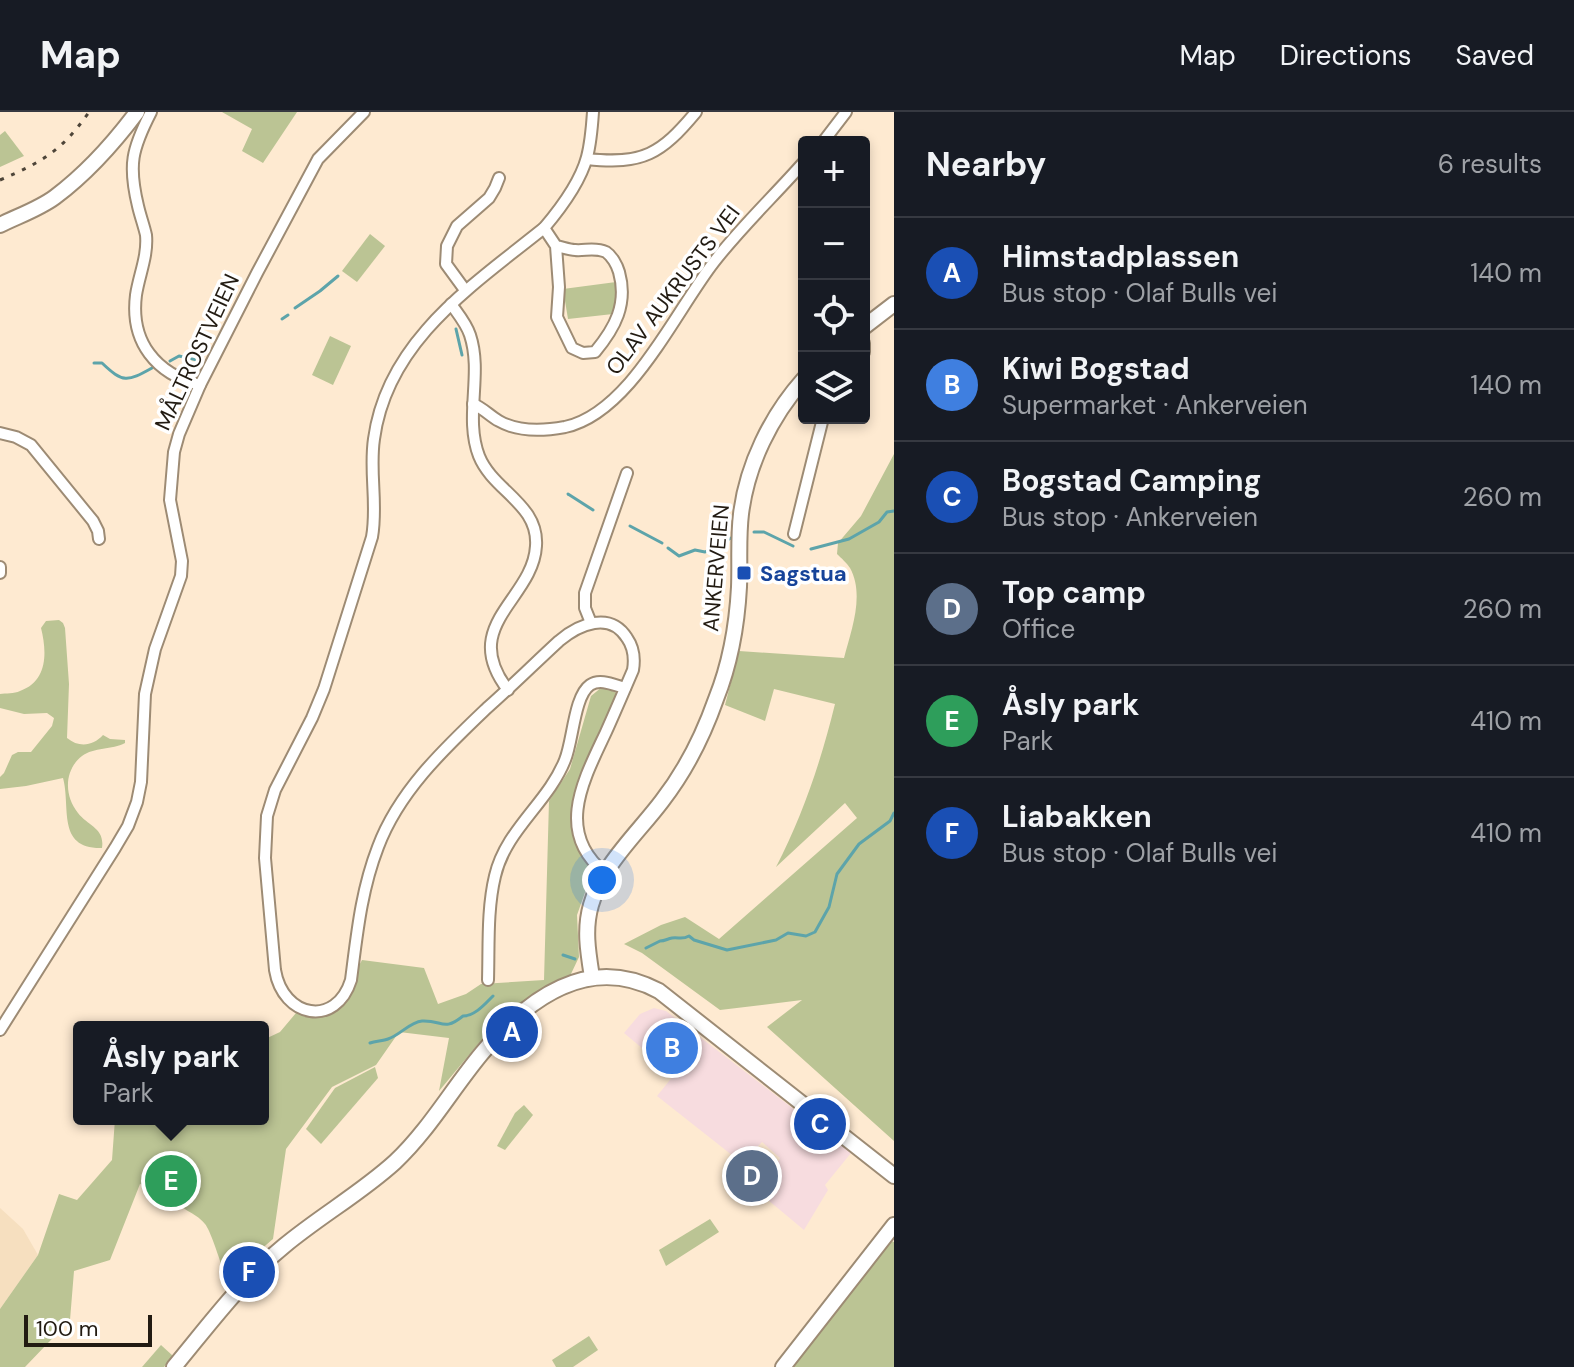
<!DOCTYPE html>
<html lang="en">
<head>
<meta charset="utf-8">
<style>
  :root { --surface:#171b24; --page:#242831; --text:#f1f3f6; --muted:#9ea1a6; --line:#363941; --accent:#7c3aed }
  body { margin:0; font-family:"DM Sans",sans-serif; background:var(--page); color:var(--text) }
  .controls { position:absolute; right:24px; top:24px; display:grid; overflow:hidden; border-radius:8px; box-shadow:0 4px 12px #0003 }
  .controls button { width:72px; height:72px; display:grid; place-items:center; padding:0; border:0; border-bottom:2px solid var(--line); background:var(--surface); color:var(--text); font:40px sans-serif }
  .scale { position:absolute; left:24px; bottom:20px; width:128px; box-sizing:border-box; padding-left:8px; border:4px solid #221b12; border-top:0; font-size:22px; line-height:28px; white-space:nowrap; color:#221b12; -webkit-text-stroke:6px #fff; paint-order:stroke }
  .you { position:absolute; left:602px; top:768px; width:28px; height:28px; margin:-20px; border:6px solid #fff; border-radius:50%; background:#1a73e8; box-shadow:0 0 0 12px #1a73e833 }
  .badge { display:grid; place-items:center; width:52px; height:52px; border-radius:50%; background:var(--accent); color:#fff; font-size:26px; font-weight:700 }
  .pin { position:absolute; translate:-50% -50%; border:4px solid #fff; box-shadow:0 2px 8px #0006 }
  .popup { position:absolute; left:73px; top:909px; width:196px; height:104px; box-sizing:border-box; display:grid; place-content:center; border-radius:8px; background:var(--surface); filter:drop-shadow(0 2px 6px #0005); font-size:26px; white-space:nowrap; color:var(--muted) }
  .popup b { font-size:30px; color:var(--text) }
  .popup::after { content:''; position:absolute; left:50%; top:100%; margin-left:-16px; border:16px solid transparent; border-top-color:var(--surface) }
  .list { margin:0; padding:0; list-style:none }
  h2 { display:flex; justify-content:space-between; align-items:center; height:104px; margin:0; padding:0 32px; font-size:34px }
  h2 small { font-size:26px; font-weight:400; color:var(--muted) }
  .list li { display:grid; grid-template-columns:52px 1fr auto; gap:24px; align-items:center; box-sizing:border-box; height:112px; padding:0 32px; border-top:2px solid var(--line) }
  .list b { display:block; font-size:30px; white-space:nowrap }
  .list p { margin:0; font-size:26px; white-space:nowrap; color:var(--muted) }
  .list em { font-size:26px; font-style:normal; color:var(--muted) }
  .icon { flex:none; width:44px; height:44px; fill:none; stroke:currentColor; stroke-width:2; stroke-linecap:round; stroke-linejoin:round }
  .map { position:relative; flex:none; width:894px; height:1255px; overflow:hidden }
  header { display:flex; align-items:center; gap:48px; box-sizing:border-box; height:112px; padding:0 40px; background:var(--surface); border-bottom:2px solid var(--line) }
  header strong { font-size:38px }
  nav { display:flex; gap:44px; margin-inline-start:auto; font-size:28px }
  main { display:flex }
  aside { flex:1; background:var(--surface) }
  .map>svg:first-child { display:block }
  .commercial { fill:#f7dcdf }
  .built { fill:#f6dfbf }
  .green { fill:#bbc494 }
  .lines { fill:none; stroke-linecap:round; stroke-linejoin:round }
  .stream { stroke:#5da4aa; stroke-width:3 }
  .street-casing { stroke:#9d8b74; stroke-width:14 }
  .secondary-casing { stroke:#9d8b74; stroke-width:18 }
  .street { stroke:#fff; stroke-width:10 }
  .secondary { stroke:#fff; stroke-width:14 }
  .rail { stroke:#4e4539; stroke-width:3; stroke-dasharray:4 8; stroke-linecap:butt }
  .transit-dot { fill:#1a4fb4; stroke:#fff; stroke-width:3 }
  .labels { text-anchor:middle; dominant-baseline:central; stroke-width:7; stroke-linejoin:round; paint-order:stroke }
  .street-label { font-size:22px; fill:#221b12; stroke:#fff }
  .transit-label { font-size:22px; font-weight:bold; fill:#164399; stroke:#fff; text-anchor:start }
</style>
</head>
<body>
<header>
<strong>Map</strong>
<nav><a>Map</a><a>Directions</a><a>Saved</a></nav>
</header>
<main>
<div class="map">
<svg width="894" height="1255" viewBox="0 0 894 1255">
  <rect width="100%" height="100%" fill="#feead1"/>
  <path class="commercial" d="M654,896L666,899L851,1041L825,1073L828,1078L804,1118L768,1088L763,1078L780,1046L762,1030L742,1051L657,984L674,963L624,921L640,902Z"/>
  <path class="built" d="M0,1096L23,1117L38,1143L0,1197Z"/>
  <g class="green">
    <path d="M222,0H297L263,51L242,39L252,17Z"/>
    <path d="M5,19L24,44L0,55V23Z"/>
    <path d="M370,122L385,134L357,170L342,159Z"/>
    <path d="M616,170L617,189L613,202L568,207L563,177Z"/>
    <path d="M330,224L351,234L333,273L312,263Z"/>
    <path d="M894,342V1029L767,915L802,888L720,898L642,841L624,832L661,813L685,805L719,827L857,706L845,691L776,755C803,703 821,649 835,592L774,577L765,609L725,593L739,539L844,546C851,519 865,483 850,456C847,451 841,446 837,442L838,431L861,404Z"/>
    <path d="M59,508L63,511L65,516L69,572L67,626C79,636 93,634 103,623L110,627L125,628V631C112,638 94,635 82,644C64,658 64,684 78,701C88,714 105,716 102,736C56,737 71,695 63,666L26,674L0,677V665L4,661L12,643L18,640H31L52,614L54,606L47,601L24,602L0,596V582C6,581 14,582 20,579C48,569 47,540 41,516L46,509Z"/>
    <path d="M602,575L617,581L582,664L577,730L592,761L577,803L579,845L570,864L544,883L510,901L489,919L439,979L449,926L399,920L376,953L332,975L286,1037L273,1127L226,1167C222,1155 211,1119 205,1112C194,1098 179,1100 173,1081L140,1072L110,1148L74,1159L70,1208L25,1255H0V1197L38,1143L59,1082L77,1088L112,1048L115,1007H263V928L280,920L296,901H334L362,848L424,856L438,892L466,882L481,872L544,868L549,689L570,657L591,584Z"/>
    <path d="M375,955L378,966L321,1032L306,1017L335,976Z"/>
    <path d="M524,993L533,1003L505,1038L497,1034L515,1001Z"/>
    <path d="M710,1107L719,1120L666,1154L659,1138Z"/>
    <path d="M891,1129L894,1130V1255H790Z"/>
    <path d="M589,1224L598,1238L573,1255H556L552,1248Z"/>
    <path d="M161,1233L173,1244L164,1255H142Z"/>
  </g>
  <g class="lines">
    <g class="stream">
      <path d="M295,196L320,179L338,164"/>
      <path d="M282,207L288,203"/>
      <path d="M456,217L462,243"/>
      <path d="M170,249L179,244L202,249"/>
      <path d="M94,251H102C123,271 127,270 152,256"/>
      <path d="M568,382L593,398"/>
      <path d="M630,414L662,431"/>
      <path d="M754,420H764L793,434"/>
      <path d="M668,436L679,444L695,438L705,440L733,425"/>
      <path d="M811,437L849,427L879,410L887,400L894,399"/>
      <path d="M646,836L660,829C665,829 667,827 672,826C679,825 682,828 689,824L694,828L727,838L776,828L788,821L806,824L815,820L829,795L837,762L859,732L890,709L894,701"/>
      <path d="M563,843L575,847"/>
      <path d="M370,931C376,929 383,929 388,927C400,923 410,910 422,909C443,908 443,920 463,904C475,904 485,892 493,884"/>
    </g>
    <g class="street-casing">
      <g id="street">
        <path d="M151,0C132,37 128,53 138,94C140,103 144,114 146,123C148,144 139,163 136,183C130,230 156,262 200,273"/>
        <path d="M593,0C592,15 591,30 587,45C580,71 561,96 544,116C473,173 387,229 374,327C369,360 378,392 372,425L324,577L312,606L275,678L267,704L265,746L275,858C283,906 336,916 351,868C357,822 361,779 378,735C399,679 444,637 487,596C512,574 535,551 559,529C579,512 610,499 627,526C634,536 635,546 633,558C624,579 615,600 606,620C584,667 554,720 605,761"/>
        <path d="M823,30L846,0"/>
        <path d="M587,47C643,53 661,42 696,0"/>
        <path d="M544,116L556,134C562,135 569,138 575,138C585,139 595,135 606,140C612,144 617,153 619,160C628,192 615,216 595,240L583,241L572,236L557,205L559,175L556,134"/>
        <path d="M465,178L446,152L447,134L457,114L489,86L495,76L499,66"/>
        <path d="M451,192C458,202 466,211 470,223C483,262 464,305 479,344C493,379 539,392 536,434C533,488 458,513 508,578"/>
        <path d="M864,231V240"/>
        <path d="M473,292C483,296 490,304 499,309C518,320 543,319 565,315C630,301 675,200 714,150C741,115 774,84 804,50"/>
        <path d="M0,321L16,325L31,333L93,409L98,419L99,427"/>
        <path d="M794,422L823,306"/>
        <path d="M0,455V461"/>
        <path d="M591,511L585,496V481L627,361"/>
        <path d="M488,868C489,834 487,797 495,764C506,717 548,691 565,648C573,629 574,584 590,573C600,566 614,573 625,576"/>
        <path d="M0,918L115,736L128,714L137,690L141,670L145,582L155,537L181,464L182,449L170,388L174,340L179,322L200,273L257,161L318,47L364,0"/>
      </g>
    </g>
    <g class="secondary-casing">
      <g id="secondary">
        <path d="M0,113C18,104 39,97 55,85C87,61 113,32 137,0"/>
        <path d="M864,215L894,192"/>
        <path d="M592,865C588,840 584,817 591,793C602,753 638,721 662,689C686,658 703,624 716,587C730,552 737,513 739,475C740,451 738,426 741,402C747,353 771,304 804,267"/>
        <path d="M174,1255C209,1213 241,1169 284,1134C320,1104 361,1081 395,1050C429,1018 452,977 482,941C527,887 588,841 659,879L894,1064"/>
        <path d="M783,1255L894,1113"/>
      </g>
    </g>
    <use href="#street" class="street"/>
    <use href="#secondary" class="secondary"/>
    <path class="rail" d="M0,68C42,50 62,39 89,0"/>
  </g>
  <rect class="transit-dot" x="736" y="453" width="16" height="16" rx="4"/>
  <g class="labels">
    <g class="street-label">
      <text transform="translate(673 178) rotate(-53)">OLAV AUKRUSTS VEI</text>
      <text transform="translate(197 240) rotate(-65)">MÅLTROSTVEIEN</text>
      <text transform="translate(716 456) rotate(-85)">ANKERVEIEN</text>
    </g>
    <g class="transit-label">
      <text x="760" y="461">Sagstua</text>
    </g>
  </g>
</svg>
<div class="controls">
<button>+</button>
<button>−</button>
<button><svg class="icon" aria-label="locate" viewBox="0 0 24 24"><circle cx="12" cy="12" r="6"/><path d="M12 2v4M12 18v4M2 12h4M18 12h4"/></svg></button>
<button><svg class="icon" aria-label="layers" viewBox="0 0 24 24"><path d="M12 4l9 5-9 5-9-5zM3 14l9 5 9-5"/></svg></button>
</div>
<div class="scale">100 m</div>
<div class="you"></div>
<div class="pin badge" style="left:512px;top:920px;background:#1a4fb4">A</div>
<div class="pin badge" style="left:672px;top:936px;background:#3f7fe0">B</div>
<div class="pin badge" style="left:820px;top:1012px;background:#1a4fb4">C</div>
<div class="pin badge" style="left:752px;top:1064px;background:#5c6f8a">D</div>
<div class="pin badge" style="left:171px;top:1069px;background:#2e9e5b">E</div>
<div class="popup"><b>Åsly park</b>Park</div>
<div class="pin badge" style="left:249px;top:1160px;background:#1a4fb4">F</div>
</div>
<aside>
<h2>Nearby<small>6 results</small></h2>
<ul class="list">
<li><span class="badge" style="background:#1a4fb4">A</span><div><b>Himstadplassen</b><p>Bus stop · Olaf Bulls vei</p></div><em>140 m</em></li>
<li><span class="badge" style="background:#3f7fe0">B</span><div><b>Kiwi Bogstad</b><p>Supermarket · Ankerveien</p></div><em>140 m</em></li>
<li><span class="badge" style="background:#1a4fb4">C</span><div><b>Bogstad Camping</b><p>Bus stop · Ankerveien</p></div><em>260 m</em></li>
<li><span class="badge" style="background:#5c6f8a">D</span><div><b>Top camp</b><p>Office</p></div><em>260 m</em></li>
<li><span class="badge" style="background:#2e9e5b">E</span><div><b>Åsly park</b><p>Park</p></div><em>410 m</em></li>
<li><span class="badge" style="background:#1a4fb4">F</span><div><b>Liabakken</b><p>Bus stop · Olaf Bulls vei</p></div><em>410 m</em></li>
</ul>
</aside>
</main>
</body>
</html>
